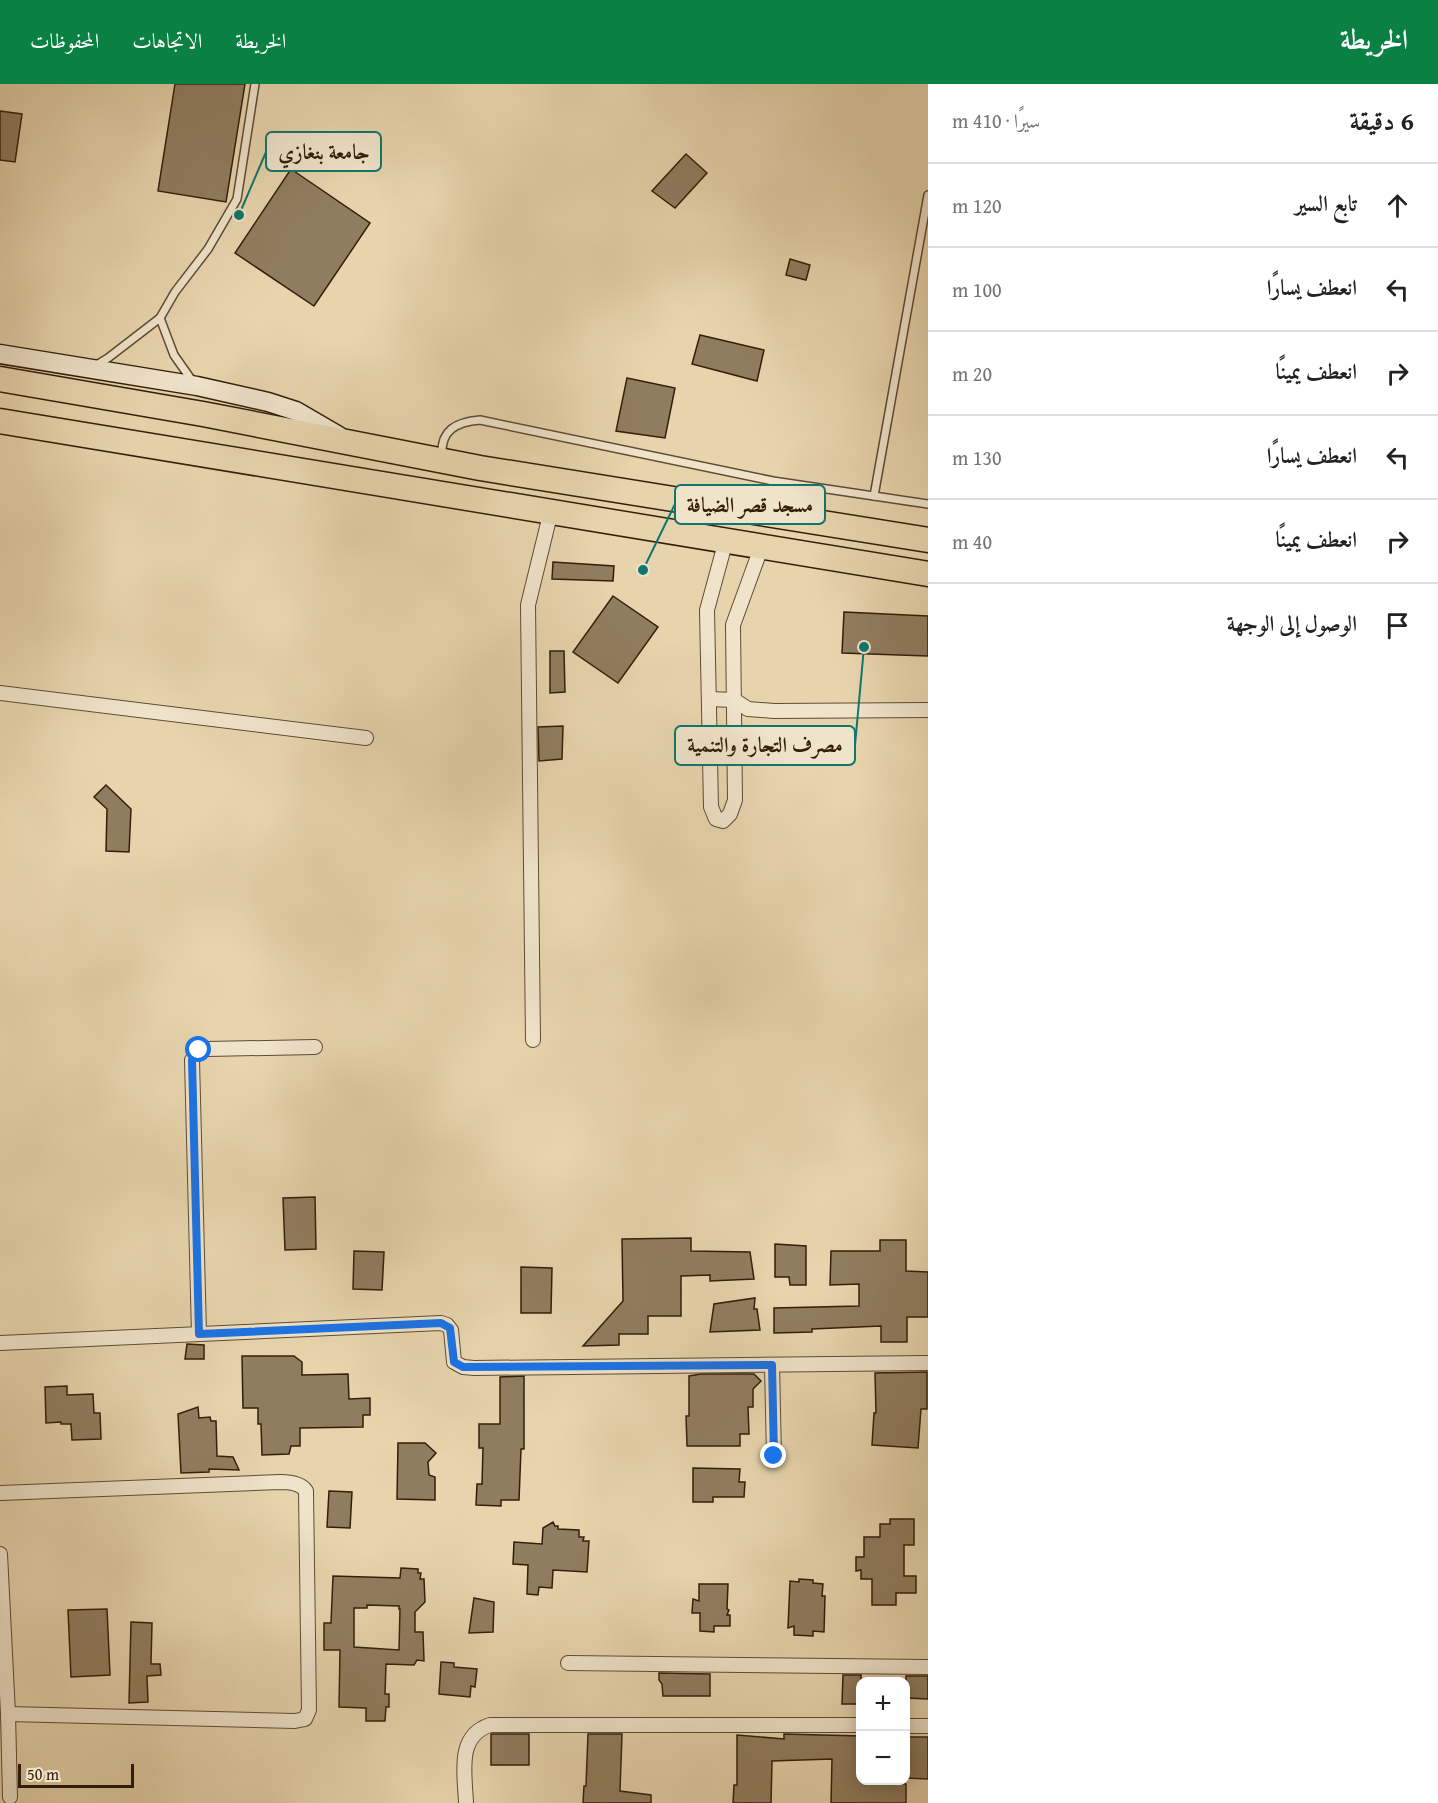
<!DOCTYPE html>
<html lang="ar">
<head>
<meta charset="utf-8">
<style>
  :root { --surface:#fff; --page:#f2f2f2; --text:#222; --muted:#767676; --line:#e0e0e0; --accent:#0b8043 }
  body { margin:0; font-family:"Gentium Book Plus",Amiri,serif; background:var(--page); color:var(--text); direction:rtl }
  .controls { position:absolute; right:18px; bottom:18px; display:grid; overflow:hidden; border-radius:12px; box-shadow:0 3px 15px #0003 }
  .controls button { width:54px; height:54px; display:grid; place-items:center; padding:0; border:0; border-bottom:2px solid var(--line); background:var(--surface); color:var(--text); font:30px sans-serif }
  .scale { position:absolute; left:18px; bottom:15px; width:116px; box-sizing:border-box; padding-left:6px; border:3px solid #321e0a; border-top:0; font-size:16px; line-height:21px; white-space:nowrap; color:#321e0a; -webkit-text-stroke:4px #efe3ca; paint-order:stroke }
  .stop { position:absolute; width:18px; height:18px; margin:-14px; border:4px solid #1a73e8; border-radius:50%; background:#fff }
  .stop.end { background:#1a73e8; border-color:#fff; box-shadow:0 2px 6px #0008 }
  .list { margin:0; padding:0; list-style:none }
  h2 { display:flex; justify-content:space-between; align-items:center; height:78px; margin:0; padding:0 24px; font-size:26px }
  h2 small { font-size:20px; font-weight:400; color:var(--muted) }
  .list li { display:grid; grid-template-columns:39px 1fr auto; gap:18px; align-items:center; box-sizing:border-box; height:84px; padding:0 24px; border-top:2px solid var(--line) }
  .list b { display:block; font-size:22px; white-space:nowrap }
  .list em { font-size:20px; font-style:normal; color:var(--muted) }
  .icon { flex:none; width:33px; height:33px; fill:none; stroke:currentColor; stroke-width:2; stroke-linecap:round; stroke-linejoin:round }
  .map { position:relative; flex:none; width:928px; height:1719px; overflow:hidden; direction:ltr }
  header { display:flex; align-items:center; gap:36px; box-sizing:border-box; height:84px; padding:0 30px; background:var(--accent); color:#fff }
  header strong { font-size:28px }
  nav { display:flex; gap:33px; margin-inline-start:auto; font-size:21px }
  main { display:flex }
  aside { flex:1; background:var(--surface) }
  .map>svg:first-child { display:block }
  .building { fill:#907d5f; stroke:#321e0a; stroke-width:1.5; fill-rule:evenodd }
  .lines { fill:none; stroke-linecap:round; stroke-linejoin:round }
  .lane-casing { stroke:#5f4c33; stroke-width:10 }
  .street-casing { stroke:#5f4c33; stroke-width:16 }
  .secondary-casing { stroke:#321e0a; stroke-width:21 }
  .highway-casing { stroke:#321e0a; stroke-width:27 }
  .lane { stroke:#efe3ca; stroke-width:7 }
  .street { stroke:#efe3ca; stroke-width:14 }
  .secondary { stroke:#efe3ca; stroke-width:18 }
  .highway { stroke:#e7d4ad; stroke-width:24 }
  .route { stroke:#1a73e8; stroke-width:8 }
  .leader { fill:none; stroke:#0f766e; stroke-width:2 }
  .callout-dot { fill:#0f766e; stroke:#efe3ca; stroke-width:2 }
  .callout { fill:#efe3ca; stroke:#0f766e; stroke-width:2 }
  .callout-label { font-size:21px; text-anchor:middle; font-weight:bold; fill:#321e0a }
</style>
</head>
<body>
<header>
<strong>الخريطة</strong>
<nav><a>الخريطة</a><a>الاتجاهات</a><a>المحفوظات</a></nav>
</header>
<main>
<aside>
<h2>6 دقيقة<small>سيرًا · 410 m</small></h2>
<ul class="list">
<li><svg class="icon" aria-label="ahead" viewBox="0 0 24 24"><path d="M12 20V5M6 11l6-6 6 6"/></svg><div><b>تابع السير</b></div><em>120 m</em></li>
<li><svg class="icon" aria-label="left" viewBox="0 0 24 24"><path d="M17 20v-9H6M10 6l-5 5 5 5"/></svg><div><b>انعطف يسارًا</b></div><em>100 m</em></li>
<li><svg class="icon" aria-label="right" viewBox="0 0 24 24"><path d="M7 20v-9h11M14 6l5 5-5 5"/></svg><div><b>انعطف يمينًا</b></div><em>20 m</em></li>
<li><svg class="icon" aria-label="left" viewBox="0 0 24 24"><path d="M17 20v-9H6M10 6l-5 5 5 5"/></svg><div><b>انعطف يسارًا</b></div><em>130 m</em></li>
<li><svg class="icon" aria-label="right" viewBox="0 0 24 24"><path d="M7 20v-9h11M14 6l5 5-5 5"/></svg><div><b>انعطف يمينًا</b></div><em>40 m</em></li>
<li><svg class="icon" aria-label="arrive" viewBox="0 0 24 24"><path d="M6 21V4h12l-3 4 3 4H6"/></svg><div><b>الوصول إلى الوجهة</b></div></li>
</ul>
</aside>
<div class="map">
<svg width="928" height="1719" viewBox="0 0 928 1719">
  <rect width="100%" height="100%" fill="#e7d4ad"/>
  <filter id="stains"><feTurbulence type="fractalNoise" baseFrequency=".00333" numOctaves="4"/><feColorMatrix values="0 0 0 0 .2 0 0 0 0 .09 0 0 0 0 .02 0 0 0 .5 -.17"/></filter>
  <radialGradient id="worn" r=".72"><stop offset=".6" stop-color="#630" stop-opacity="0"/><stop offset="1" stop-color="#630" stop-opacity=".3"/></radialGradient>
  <g class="building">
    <path d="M175,0H245L226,118L158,107Z"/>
    <path d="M0,27L22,30L15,78L0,76Z"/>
    <path d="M686,70L707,89L675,124L652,107Z"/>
    <path d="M291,85L370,139L314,222L235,169Z"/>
    <path d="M790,175L810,181L806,196L786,191Z"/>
    <path d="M700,251L764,266L757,297L692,280Z"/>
    <path d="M627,294L675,304L665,354L616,347Z"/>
    <path d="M553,478L614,482L613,497L552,495Z"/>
    <path d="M613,512L658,543L618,599L573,568Z"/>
    <path d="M844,528L928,532V572L842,569Z"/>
    <path d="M550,567H564L565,608L550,609Z"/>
    <path d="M563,642L562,675L539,677L538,643Z"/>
    <path d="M106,701L131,725L129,768L106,767L107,725L94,713Z"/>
    <path d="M315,1113L316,1165L285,1166L283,1114Z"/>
    <path d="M691,1154V1167L750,1168L754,1195L710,1197V1191L681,1192V1232H648V1250H619V1261L583,1262L623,1217L622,1155Z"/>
    <path d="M880,1156H906V1187L928,1188V1233H907V1258H881V1242L812,1245V1248L774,1249V1224L859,1222V1200L830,1201L831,1167H880Z"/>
    <path d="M775,1160L806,1162V1201H790L789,1193H775Z"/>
    <path d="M354,1167L384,1168L382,1206L353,1205Z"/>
    <path d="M521,1183L552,1184L551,1229H521Z"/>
    <path d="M755,1214L754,1225H757L760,1246L710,1248L714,1220Z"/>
    <path d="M187,1260L204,1261V1275H185Z"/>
    <path d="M242,1272H294L302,1278V1291L348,1290L349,1315L370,1314V1331H363V1343L300,1344V1362H291L289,1370L262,1371L261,1340H258V1324H243Z"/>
    <path d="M927,1288V1325H921L918,1364L872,1361L874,1329H876L875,1289Z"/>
    <path d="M701,1290H754L761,1297L753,1305V1323H748L749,1350H740V1362H687L686,1332H689V1292Z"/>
    <path d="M524,1292V1365H521L519,1416H501V1422L476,1421L477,1400H482L483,1364H479V1340H500V1293Z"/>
    <path d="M67,1302V1311L93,1310L94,1329H100L101,1355L72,1356L71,1340H61V1338L46,1339L45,1303Z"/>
    <path d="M198,1323L199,1334L210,1333L211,1337H216L217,1372L233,1373L239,1386L209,1385V1388L181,1389L178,1330Z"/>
    <path d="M398,1359H425L436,1369L428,1378L429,1391L435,1393V1416L397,1415Z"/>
    <path d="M693,1384L740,1385L739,1398H745L744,1413H713V1418H693Z"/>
    <path d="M329,1407L352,1408L350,1444L327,1443Z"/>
    <path d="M890,1435H914V1461H904V1492H916V1509H896V1521H872V1495H861V1486L856,1487V1473H864V1453H880V1440H890Z"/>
    <path d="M553,1438L555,1442H558V1445L579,1446V1453H584L583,1457H589L587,1488L553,1486L552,1504L539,1503L538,1511L527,1510L528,1481L513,1480L514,1458L542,1460L543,1444Z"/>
    <path d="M401,1484L418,1485V1489H421L420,1495H424L425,1518L415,1528V1548H423L424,1577L417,1576L414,1581L386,1580L385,1610H389V1623H386L385,1637H366V1624L339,1623L340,1566H324V1539H331L333,1492L400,1494ZM367,1521L399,1522V1525H400L399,1566L354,1563V1524H367Z"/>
    <path d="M799,1495L813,1496V1499L823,1500L822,1512H825L824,1548L813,1547V1552L794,1551V1542L788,1544L790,1497L799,1498Z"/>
    <path d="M699,1500H728L727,1525L729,1526L727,1531H730V1542H714V1548L700,1547V1529H692L693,1515L699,1517Z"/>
    <path d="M474,1514L494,1518L493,1548L469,1549Z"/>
    <path d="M107,1525L110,1591L71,1593L68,1526Z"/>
    <path d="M131,1538L152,1539L151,1580H160L161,1591L147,1592L148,1618L129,1619Z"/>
    <path d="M441,1578L454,1579V1583L477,1585L475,1603L471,1602L470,1613L439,1610Z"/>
    <path d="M659,1589L710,1590V1612H663L662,1600L659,1596Z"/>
    <path d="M843,1591H861V1620H842Z"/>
    <path d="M906,1592H928V1615L906,1614Z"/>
    <rect x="491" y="1650" width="38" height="31"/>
    <path d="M588,1650H622L620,1707L651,1711V1719H583L584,1702H586Z"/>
    <path d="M784,1650L861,1652V1696H863V1698L906,1700V1719H831L832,1675L772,1677L771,1719H733L734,1701H737V1651L784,1655Z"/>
    <path d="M906,1653H928V1695L906,1694Z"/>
  </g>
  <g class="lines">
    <g class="lane-casing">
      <g id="lane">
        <path d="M160,234L174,271L193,298"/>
        <path d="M95,282L108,274L160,234L175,208L208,165L237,115L255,0"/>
        <path d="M442,373C440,346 456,338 480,336L773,397L928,420"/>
        <path d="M874,412L928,111"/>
      </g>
    </g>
    <g class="street-casing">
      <g id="street">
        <path d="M726,456L707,526L711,723L716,735L723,737L730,730L735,716L733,541L761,464"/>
        <path d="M0,609L366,654"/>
        <path d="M709,615L734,616L748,625L774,627L928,626"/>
        <path d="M533,956L528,521L551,427"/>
        <path d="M199,1250L192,976L199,966L207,965L315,963"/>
        <path d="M0,1259L441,1239L447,1241L451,1246L454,1278L463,1283L474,1284L928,1279"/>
        <path d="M772,1281L774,1372"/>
        <path d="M0,1409L280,1398C289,1398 301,1399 306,1407L309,1626L305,1635L295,1637L8,1630"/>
        <path d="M0,1470L8,1630L10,1713"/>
        <path d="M568,1579L928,1583"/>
        <path d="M906,1642H928"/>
        <path d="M466,1719C465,1690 456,1652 490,1641H860"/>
      </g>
    </g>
    <g class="secondary-casing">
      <path id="secondary" d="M0,270L197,302L268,318L296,327L339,352"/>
    </g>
    <g class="highway-casing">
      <g id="highway">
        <path d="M0,295L203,330L480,384L928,456"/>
        <path d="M0,337L928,490"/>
      </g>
    </g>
    <use href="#lane" class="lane"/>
    <use href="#street" class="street"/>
    <use href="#secondary" class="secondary"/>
    <use href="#highway" class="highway"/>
  </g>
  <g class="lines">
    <path class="route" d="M199,966L192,976L199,1250L441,1239L450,1244L454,1278L463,1283L772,1281L774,1372"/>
  </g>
  <path class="leader" d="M239 131L266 68M643 486L675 420M864 563L855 661"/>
  <g class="callout-dot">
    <circle cx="239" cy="131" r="6"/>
    <circle cx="643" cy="486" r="6"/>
    <circle cx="864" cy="563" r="6"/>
  </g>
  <g class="callout">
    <rect x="266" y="48" width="115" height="39" rx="6"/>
    <rect x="675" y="401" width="150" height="39" rx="6"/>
    <rect x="675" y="642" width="180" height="39" rx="6"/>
  </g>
  <g class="callout-label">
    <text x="324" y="75">جامعة بنغازي</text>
    <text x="750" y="428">مسجد قصر الضيافة</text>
    <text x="765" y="668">مصرف التجارة والتنمية</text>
  </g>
  <rect width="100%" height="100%" filter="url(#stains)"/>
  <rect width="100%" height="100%" fill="url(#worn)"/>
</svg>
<div class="controls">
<button>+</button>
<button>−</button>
</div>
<div class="scale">50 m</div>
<div class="stop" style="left:199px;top:966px"></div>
<div class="stop end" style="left:774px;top:1372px"></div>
</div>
</main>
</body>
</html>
